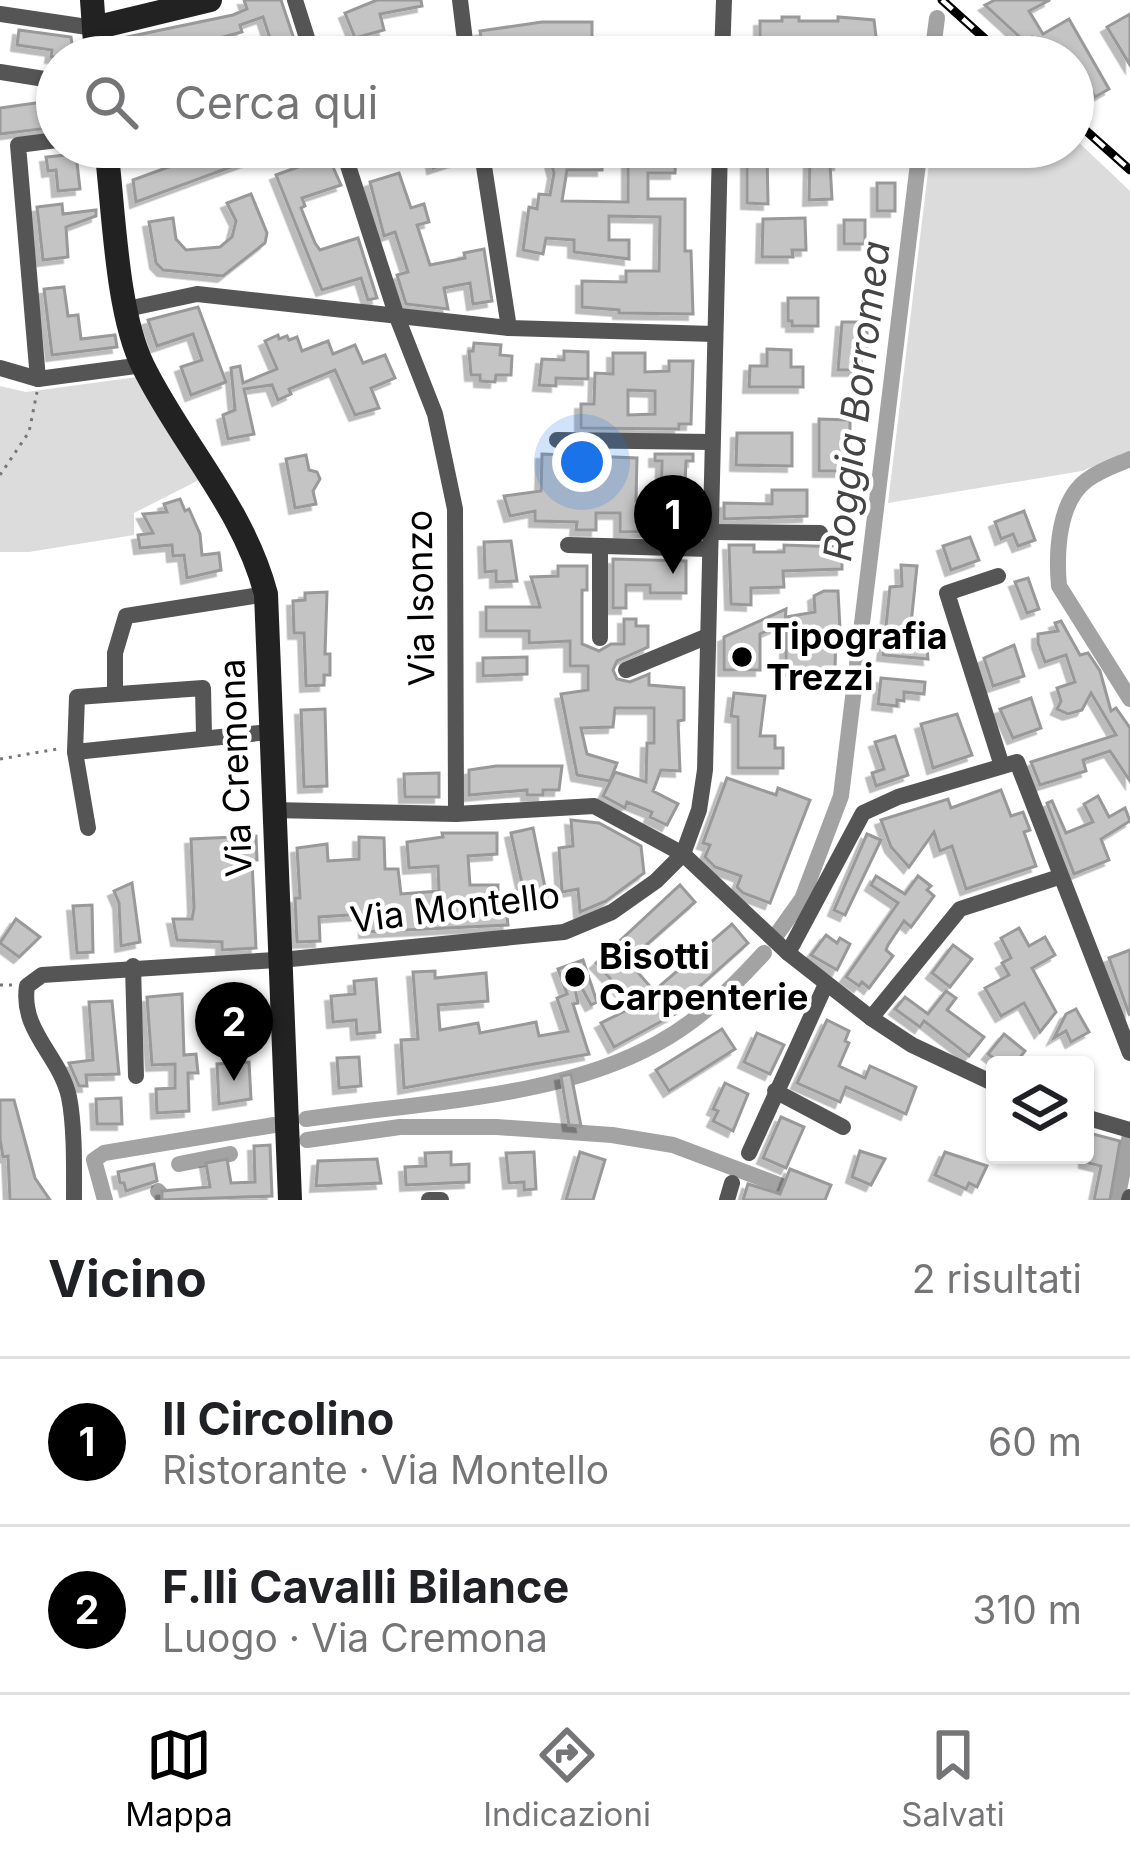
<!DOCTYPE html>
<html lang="it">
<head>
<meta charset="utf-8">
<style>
  :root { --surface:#fff; --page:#f2f2f2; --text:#202124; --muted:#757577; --line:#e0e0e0; --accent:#000 }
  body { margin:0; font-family:Inter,sans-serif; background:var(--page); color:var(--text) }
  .controls { position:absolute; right:36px; bottom:36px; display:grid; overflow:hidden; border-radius:12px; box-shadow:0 3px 9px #0004 }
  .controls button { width:108px; height:108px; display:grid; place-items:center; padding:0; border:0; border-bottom:3px solid var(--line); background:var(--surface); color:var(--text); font:60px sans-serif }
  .you { position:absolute; left:582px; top:462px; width:42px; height:42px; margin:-30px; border:9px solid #fff; border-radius:50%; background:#1a73e8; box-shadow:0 0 0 18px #1a73e833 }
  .badge { display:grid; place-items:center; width:78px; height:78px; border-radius:50%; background:var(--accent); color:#fff; font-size:39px; font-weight:700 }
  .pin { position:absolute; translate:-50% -99px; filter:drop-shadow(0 3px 6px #0008) }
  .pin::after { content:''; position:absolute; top:63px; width:42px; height:36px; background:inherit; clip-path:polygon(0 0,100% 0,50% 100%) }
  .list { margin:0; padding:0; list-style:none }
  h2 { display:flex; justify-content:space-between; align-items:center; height:156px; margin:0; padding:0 48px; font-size:51px }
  h2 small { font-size:39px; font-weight:400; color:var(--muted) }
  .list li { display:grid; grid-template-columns:78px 1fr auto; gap:36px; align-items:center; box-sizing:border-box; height:168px; padding:0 48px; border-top:3px solid var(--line) }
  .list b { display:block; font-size:45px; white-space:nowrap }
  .list p { margin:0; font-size:39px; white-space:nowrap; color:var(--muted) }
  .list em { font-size:39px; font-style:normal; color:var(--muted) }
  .icon { flex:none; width:66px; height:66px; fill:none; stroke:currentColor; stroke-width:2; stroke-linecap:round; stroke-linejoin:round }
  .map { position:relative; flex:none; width:1130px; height:1200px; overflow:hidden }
  .search { position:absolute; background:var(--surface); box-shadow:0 3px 9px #0004; left:36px; right:36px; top:36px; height:132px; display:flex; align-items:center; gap:30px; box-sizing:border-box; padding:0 42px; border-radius:66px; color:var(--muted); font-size:45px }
  .sheet { height:492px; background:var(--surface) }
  nav { display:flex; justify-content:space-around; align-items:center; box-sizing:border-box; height:168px; border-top:3px solid var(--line); background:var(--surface); font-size:33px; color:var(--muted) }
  nav a { display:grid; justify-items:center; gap:6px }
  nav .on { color:var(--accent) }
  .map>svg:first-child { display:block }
  .green { fill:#dcdcdc }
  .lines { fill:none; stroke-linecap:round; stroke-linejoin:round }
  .canal { stroke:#a3a3a3; stroke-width:16 }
  .building { fill:#c4c4c4; stroke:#999; stroke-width:3; fill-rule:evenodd; filter:url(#shadow) }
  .path { stroke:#777; stroke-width:3; stroke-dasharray:3 6; stroke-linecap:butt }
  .street { stroke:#555; stroke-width:16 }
  .secondary { stroke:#222; stroke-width:24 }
  .rail-casing { stroke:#000; stroke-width:9 }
  .rail { stroke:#fff; stroke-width:4.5; stroke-dasharray:14; stroke-linecap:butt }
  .poi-dot { fill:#000; stroke:#fff; stroke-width:4.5 }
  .labels { text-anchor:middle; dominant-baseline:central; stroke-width:9; stroke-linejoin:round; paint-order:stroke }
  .street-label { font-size:36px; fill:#000; stroke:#fff }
  .poi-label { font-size:36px; font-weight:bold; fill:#000; stroke:#fff; text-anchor:start }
  .water-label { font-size:39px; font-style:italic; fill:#444; stroke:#fff }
</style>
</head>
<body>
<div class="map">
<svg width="1130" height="1200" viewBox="0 0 1130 1200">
  <defs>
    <filter id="shadow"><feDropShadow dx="-5.5" dy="5.5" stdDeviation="0" flood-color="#0004"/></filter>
  </defs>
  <rect width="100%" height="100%" fill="#fff"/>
  <g class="green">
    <path d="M1073,137L1130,191V451L1082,471L888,503L931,147H1073Z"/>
    <path d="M137,377L199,480L134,513V535L29,552H0V386L26,392Z"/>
  </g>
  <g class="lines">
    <g class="canal">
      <path d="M932,57L937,18"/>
      <path d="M1130,459C1116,465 1100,470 1087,480C1058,501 1056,553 1059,586L1130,699"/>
      <path d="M777,934L802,899L841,796L920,147"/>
      <path d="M306,1119C419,1102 558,1099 658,1043C700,1020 732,988 764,953"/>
      <path d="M307,1140L400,1127H497L612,1135L673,1145L819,1200"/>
      <path d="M179,1164L230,1154"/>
      <path d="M158,1191L166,1200"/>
      <path d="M105,1200L94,1160L104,1153L274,1125"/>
      <path d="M1117,1200L1130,1135"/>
    </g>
  </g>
  <g class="building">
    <path d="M244,0H281L300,57H276L263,17L240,25L242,32L148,57H116L113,40L233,15L247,9Z"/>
    <path d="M377,0H421L422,6L380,14L384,30L355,38L345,13Z"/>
    <path d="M995,0H1050L1029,11L1043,34L1069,19L1109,89L1095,97L1090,88L1074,94L1073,90L1084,81L1073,69V57H1067L1063,50L1058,53L1052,44L1053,55L1032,37L1024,41L985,5Z"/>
    <path d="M1130,14V65L1107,27Z"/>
    <path d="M782,17H799V21H838V17L874,20L877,45L760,46V21H782Z"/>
    <path d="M542,22H592V42L552,38L483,49L480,31Z"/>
    <path d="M19,30L71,37L74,57H51L52,50L17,45Z"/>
    <path d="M57,100V127L0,134V108Z"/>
    <path d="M223,147H255L258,157L136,202L133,180Z"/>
    <path d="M303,147H324L341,185L302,198L305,206L301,208L315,243L320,250L358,238L377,298L368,300L361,278L322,290L276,175L309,163Z"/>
    <path d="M429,147H456L458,160L433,168Z"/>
    <path d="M579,147H602V170H567L562,201L628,202V147H676L675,173H648V199H685V251H691L693,314L619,313V310L582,307V281L626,282V271H659L660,217L609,216V240H629V259L574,252V240L546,238L543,254L523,250L529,207L537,209L539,194L550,195L554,173L550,158L579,154Z"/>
    <path d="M828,147H839V164H830L832,199L809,200L810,158H823V148Z"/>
    <path d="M767,151L768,204L747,203V152Z"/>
    <path d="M76,154L80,189L58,191L56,170L48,171L46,157Z"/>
    <path d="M399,173L411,208L424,204L429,222L417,225L430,265L465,258L464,253L484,249L492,301L473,304L470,283L444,288L448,309L406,304L397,275L408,272L395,232L384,236L370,182Z"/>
    <rect x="877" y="183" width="18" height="28"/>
    <path d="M251,194L267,233L265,243L223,276L163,270L156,263L149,222L173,218L176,239L186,250L220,247L232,237L236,221L227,203Z"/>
    <path d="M62,204L63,214L96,210V216L66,227L68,257L43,260L37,207Z"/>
    <path d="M805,218L806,250H792L793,257H762L763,219Z"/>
    <rect x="844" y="220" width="21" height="24"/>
    <path d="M64,287L68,316L78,315L81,339L115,335L117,347L52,355L44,289Z"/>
    <path d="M788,298H818V326H792V321H788Z"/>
    <path d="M198,307L226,382L191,395L181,367L202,360L193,334L157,346L148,320Z"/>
    <path d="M842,322H867V350H861V370H838Z"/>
    <path d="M278,335L279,339L287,336L289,340L297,337L302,351L328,341L333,354L355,345L363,363L385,355L395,378L371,388L379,408L355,415L335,370L289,389L291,394L278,400L272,385L244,389L254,434L228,439L223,415L235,410L231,368L240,366L243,383L277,369L265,341Z"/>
    <path d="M474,343L501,345L500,355L512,356L511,375H496L495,382L480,381V375H471L469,351H473Z"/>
    <path d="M767,349L791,350V367H803V387H749L750,366H767Z"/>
    <path d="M564,351L588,352V379L556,378V386L539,385L542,359L564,360Z"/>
    <path d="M613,353H645V372L669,371V361H693L691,424H679V429L581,428V404H594L595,373L613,374ZM628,390L655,391V414L628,415Z"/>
    <path d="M819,419L850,420V471H819Z"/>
    <path d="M737,433H792V466L736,465Z"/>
    <path d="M542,454L637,458L636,501H661L662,461H655V454H693V461H686L683,536L668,535V531L620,532V513H596V530H576L577,522L535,521V511L510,516L504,496L541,491Z"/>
    <path d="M306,455L309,470L317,472L320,479L313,491L316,504L295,508L286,459Z"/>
    <path d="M772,490H807V516L724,519V503L772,504Z"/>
    <path d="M180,499L185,511L189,509L200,534L202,555L219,553L221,570L187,578L184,555L173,556L172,545L140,548L138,535L153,533L143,514L167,512L164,504Z"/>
    <path d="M1024,511L1035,540L1018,546L1013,534L1001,539L995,522Z"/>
    <path d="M970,537L979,560L951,570L943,546Z"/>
    <path d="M511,541L517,581L496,582V571L485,572L484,542Z"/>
    <path d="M729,545H754V552H784V545L842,547V569L783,571L784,587L751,588V605L731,604Z"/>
    <path d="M613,559L686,561V593H650V585H626V608H613Z"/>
    <path d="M901,565L917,566L910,634L926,635L928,659L883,655L890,587L902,586Z"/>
    <path d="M558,566H587V590H582V644L599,651L611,644H624V619H636V626H648V647L617,661L613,670L617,679L630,682L649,674V685L684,688V720L678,721L680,771L661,770L653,791L678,804L667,825L650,817L652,812L627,802L625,808L603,796L615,772L646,782L647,743H654V708H615L613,727L581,728L587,754L617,763L610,781L577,775L561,694L588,690V666H570V641L529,643V631H486V607H540L531,577L558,576Z"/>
    <path d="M1028,578L1039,609L1027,613L1015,582Z"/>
    <path d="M824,591H838L840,629L836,630L835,671L786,670V617L815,612L814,596Z"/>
    <path d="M327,592L325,654H330V675H324V685L306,686L304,633H294L293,601L305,600V593Z"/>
    <path d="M786,609L785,623L760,634V670H724V637Z"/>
    <path d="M1061,621L1080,655L1088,653L1100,671L1111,711L1116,708L1130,728V781L1110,751L1083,760L1086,771L1040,785L1031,762L1116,735L1091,693L1082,710L1068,714L1057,709L1061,701L1057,688L1075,682L1066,655L1045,662L1038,643V634L1058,631L1055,623Z"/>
    <path d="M1014,645L1024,676L993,686L984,658Z"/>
    <path d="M527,657V674L483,676V658Z"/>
    <path d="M881,678L925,682L924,694L904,692V701L897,700V706L878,704Z"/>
    <path d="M734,693L765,696L760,736H775V748H783V768H738V717L731,716Z"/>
    <path d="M1031,698L1041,728L1013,738L1000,709Z"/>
    <path d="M325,709L327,786L304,787L301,710Z"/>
    <path d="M957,714L972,755L933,768L921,724Z"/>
    <path d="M895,736L908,775L876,786L872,773L884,769L875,742Z"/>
    <path d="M496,766H562L559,790H543V795H527V790L469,795V770Z"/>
    <path d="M439,773V797H405L404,774Z"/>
    <path d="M727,778L776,795L778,788L810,800L770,903L743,893L737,887L741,876L715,867L705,857L710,845L703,843Z"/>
    <path d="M1001,790L1011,816L1023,812L1030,830L1024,832L1036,866L966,889L952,846L940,851L934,832L909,867L891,847L881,820L948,799L951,808Z"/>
    <path d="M1098,796L1109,817L1125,808L1130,821L1101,839L1109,860L1074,874L1047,803L1052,801L1066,833L1093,822L1084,804Z"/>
    <path d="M571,820L599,823L641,846L644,873L606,901L580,912L578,889L562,892L559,848L573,846Z"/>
    <path d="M533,828L547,897L526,902L511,833Z"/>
    <path d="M442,833H497V854L468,856L470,885H498V907H506L508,925L365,932L364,914L319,917L320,941L297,942L295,898H300L297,848L327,844L328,861L359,859V837L384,838L385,869H398L401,894L439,891L438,866L409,868L407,842L443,837Z"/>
    <path d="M867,834L881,840L845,915L834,910Z"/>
    <path d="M256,836L257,860H252L256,948L222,950V942L177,940L173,919H192L194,908L191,839Z"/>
    <path d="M876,876L905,894L918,876L931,886L927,890L934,896L911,927L904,921L888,945L886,950L893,956L869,988L862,982L859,986L846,977L898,903L871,885Z"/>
    <path d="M132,883L140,942L121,946L119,903L114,891Z"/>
    <path d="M680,885L695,902L628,961L654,991L732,924L748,943L672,1011L675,1014L614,1047L601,1023L635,1006L596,963Z"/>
    <path d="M92,905L93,952L77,953L73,906Z"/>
    <path d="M16,919L40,937L19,957L0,943Z"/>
    <path d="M1019,928L1029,946L1045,937L1055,955L1032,968L1056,1012L1040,1032L1024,1003L1001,1016L985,988L1009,975L1002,963L1011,958L1001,938Z"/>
    <path d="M826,935L837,943L840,938L850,944L837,970L811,955Z"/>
    <path d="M953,945L972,959L950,987L932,973Z"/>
    <path d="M1130,950V1013L1129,1014L1109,958Z"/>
    <path d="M583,960L597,1002L591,1005L570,966L578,1003L573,1004L589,1054L404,1088L401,1040L418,1039L413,972L435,971V978L486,973L488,1001L438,1005L440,1030L478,1023L480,1033L536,1022L539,1036L568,1031L557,998L567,994L558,969Z"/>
    <path d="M376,979L380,1032L357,1034L356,1020L333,1022L331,996L355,994L354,981Z"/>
    <path d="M250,987L252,1038L223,1039L221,988Z"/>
    <path d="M946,991L956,998L947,1010L984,1037L969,1056L924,1021L920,1027L895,1009L905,997L928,1014Z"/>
    <path d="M182,994L184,1055L196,1054L198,1073H188L189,1111L157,1113L156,1089L175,1088V1064L152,1065L147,997Z"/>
    <path d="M112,1001L119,1074L86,1075L87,1086H79L69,1063L93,1060L89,1002Z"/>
    <path d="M1076,1009L1089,1032L1071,1042L1066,1031L1054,1038L1066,1014Z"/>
    <path d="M827,1020L849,1031L845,1041L849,1043L839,1066L865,1078L870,1066L916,1087L906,1114L846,1087L840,1102L797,1083Z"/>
    <path d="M722,1029L735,1049L669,1091L656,1070Z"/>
    <path d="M757,1033L784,1045L770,1074L744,1062Z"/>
    <path d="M1004,1034L1025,1051L1014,1065H1003L988,1054Z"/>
    <path d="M359,1057L361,1086L339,1088L337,1058Z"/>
    <path d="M249,1062L251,1099L219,1104L217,1064Z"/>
    <path d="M571,1074L581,1126L569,1125L561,1076Z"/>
    <path d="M725,1083L748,1094L733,1131L713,1121L718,1111L713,1109Z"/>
    <path d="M121,1098L122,1124H97L96,1099Z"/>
    <path d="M0,1100H14L35,1178L50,1200H10L8,1156L3,1157L0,1139Z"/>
    <path d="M781,1117L804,1127L786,1168L763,1158Z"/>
    <path d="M1085,1132L1120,1141L1110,1200H1094L1101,1166L1085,1162Z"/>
    <path d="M270,1145L272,1196L162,1200V1191L210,1187L206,1163L227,1159L231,1183L255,1182L254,1146Z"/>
    <path d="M860,1151L885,1159L871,1185L852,1177Z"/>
    <path d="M451,1152V1165L469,1164V1182L406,1185L405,1167L426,1166L425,1153Z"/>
    <path d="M534,1152L536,1189L524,1190V1182L509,1183L506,1153Z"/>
    <path d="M580,1152L605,1160L593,1200H566Z"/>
    <path d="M945,1152L987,1166L977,1187L969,1183L966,1189L935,1175Z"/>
    <path d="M377,1159L381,1183L316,1186L318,1161Z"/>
    <path d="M154,1164L157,1181L126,1191L124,1183H120L118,1172Z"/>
    <path d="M790,1169L831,1185L825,1200H743L748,1184L780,1194Z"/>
  </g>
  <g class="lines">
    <g class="path">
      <path d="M0,475L29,432L37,392"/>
      <path d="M0,759L57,749"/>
      <path d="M0,985H13"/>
    </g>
    <g class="street">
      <path d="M295,0L313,57"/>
      <path d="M460,0L467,57"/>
      <path d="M0,14L94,28"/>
      <path d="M722,57L724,0"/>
      <path d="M0,72L57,81"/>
      <path d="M342,147L397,317L435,414L455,509L456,814"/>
      <path d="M481,147L509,328"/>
      <path d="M127,309L197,294L509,328L714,334"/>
      <path d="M0,368L38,379L143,365"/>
      <path d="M38,379L18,145L57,140"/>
      <path d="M557,440L712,442"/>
      <path d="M710,532L820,533"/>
      <path d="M568,545L710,549"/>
      <path d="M998,576L947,593L1002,766"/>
      <path d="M600,638V546"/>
      <path d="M626,670L708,636"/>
      <path d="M115,693V653L126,616L266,594"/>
      <path d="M75,752L269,732"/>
      <path d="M272,810L456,814L594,806L683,854L788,953L871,1018L912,1045L995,1084"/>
      <path d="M88,828L75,752L77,697L203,688L204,736"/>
      <path d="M788,953L863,813L898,797L1017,762L1130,1053"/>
      <path d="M133,966L136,1076"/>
      <path d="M871,1018L960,909L1059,877"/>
      <path d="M775,1091L843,1127"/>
      <path d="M1085,1117L1130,1130"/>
      <path d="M749,1153L826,984"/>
      <path d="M74,1200C74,1168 75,1128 69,1097C60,1056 20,1031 27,986L42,975L291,959L564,932L612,912L656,881L683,854L699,810L705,770L720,147"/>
      <path d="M429,1200H441"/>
      <path d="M727,1200L732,1183"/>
      <path d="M1129,1200L1130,1197"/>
    </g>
    <g class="secondary">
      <path d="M92,0L96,57"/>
      <path d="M94,28L210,0"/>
      <path d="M106,147C114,210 116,311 143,366C182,445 243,507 266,594L290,1200"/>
    </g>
    <g class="rail-casing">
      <g id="rail">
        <path d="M942,0L1005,57"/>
        <path d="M1073,119L1130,170"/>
      </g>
    </g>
    <use href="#rail" class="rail"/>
  </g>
  <g class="poi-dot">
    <circle cx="742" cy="657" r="12"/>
    <circle cx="575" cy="977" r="12"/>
  </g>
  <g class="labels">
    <g class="street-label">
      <text transform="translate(420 598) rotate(-91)">Via Isonzo</text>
      <text transform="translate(235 768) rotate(-92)">Via Cremona</text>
      <text transform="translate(455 907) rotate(-7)">Via Montello</text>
    </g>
    <g class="poi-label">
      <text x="766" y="636">Tipografia<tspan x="766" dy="41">Trezzi</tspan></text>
      <text x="599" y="956">Bisotti<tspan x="599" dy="41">Carpenterie</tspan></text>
    </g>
    <g class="water-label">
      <text transform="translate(856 401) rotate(-83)">Roggia Borromea</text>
    </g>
  </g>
</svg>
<div class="controls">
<button><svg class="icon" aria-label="layers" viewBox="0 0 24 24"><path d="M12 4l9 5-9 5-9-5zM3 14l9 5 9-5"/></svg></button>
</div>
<div class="you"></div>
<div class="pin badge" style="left:673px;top:574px">1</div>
<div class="pin badge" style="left:234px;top:1081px">2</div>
<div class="search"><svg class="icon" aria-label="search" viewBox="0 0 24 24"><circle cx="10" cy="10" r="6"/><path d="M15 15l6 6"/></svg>Cerca qui</div>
</div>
<section class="sheet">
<h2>Vicino<small>2 risultati</small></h2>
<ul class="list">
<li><span class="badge">1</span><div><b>Il Circolino</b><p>Ristorante · Via Montello</p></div><em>60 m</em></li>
<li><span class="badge">2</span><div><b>F.lli Cavalli Bilance</b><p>Luogo · Via Cremona</p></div><em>310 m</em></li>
</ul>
</section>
<nav>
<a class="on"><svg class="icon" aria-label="map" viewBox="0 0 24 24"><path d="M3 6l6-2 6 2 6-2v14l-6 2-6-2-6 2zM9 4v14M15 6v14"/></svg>Mappa</a>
<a><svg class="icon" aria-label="directions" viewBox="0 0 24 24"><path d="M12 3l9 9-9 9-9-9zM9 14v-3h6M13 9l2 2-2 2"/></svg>Indicazioni</a>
<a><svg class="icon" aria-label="saved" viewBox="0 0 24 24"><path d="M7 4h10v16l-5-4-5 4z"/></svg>Salvati</a>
</nav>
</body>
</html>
